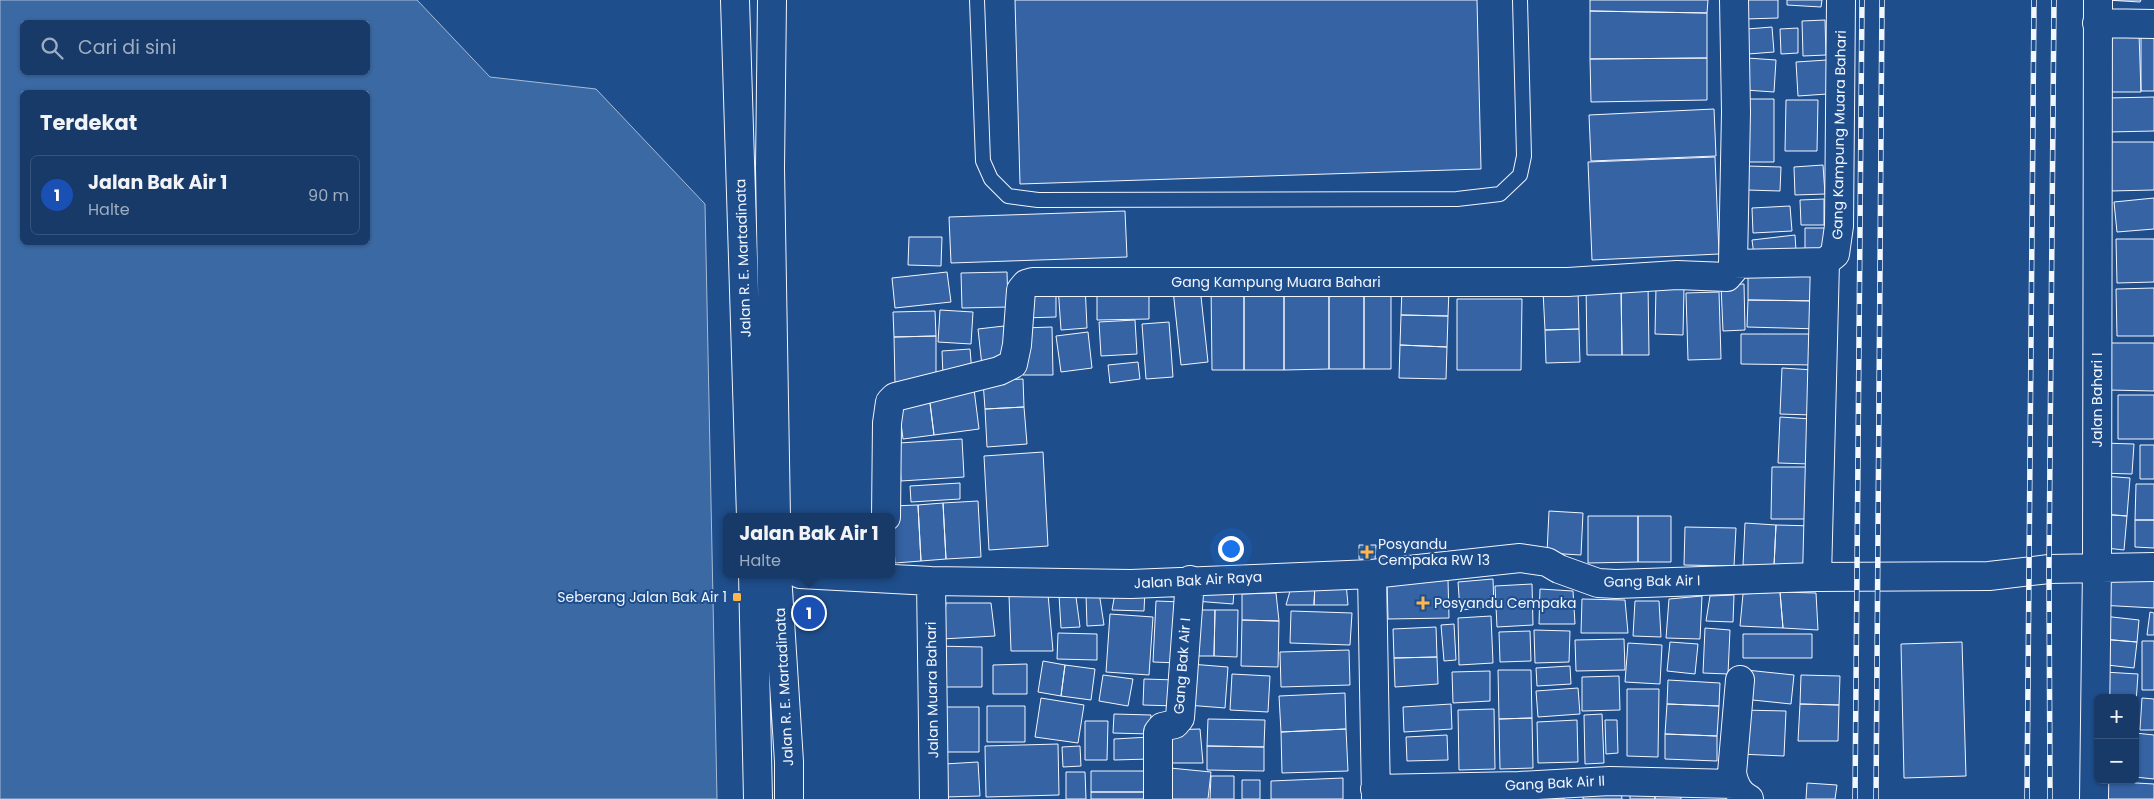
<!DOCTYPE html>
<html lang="id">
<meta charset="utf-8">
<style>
:root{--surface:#173a69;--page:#20416f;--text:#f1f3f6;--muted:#9eadc0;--line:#36547d;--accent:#8bbbb9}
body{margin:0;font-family:Poppins,sans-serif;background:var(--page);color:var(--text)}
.controls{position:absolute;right:15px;bottom:15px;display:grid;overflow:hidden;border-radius:8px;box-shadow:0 1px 4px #0004}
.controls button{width:45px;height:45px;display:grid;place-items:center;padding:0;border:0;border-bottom:1px solid var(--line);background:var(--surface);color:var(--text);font:25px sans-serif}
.you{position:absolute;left:1230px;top:548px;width:18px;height:18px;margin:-12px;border:4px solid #fff;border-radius:50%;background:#1a73e8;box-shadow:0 0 0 8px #1a73e833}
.badge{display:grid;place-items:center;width:32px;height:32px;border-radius:50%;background:var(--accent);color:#fff;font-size:16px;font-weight:700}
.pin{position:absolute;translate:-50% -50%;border:2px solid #fff;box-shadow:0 1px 5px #0006}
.popup{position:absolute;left:723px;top:513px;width:172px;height:65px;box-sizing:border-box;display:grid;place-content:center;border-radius:8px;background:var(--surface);filter:drop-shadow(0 1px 4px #0005);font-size:16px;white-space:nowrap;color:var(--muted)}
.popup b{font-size:19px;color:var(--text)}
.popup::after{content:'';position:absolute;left:50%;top:100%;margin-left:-10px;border:10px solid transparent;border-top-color:var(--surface)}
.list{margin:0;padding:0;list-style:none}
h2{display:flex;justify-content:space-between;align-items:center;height:65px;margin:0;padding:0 20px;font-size:21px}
h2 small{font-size:16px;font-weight:400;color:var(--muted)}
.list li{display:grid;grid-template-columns:32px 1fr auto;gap:15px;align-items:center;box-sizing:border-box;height:80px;margin:0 10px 10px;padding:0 10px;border:1px solid var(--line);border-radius:8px}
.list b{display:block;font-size:19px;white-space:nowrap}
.list p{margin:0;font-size:16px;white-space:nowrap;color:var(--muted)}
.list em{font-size:16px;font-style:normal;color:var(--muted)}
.icon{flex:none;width:28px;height:28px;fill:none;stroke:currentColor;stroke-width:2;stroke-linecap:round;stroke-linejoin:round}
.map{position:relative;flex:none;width:2154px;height:799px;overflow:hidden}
.search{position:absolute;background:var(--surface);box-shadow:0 1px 4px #0004;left:20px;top:20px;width:350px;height:55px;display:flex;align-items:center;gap:12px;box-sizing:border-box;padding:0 18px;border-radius:8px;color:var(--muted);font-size:19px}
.panel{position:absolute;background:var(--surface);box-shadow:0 1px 4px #0004;left:20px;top:90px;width:350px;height:155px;border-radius:8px}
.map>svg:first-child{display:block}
.water{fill:#3b69a3;stroke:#a8bbd7;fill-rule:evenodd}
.building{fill:#3563a3;stroke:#f2f6ff}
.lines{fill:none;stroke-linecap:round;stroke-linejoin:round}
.service-casing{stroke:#f2f6ff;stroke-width:16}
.minor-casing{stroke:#f2f6ff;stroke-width:30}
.trunk-casing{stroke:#f2f6ff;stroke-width:30}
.service{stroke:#1f4e8c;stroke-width:14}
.minor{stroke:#1f4e8c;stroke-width:28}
.trunk{stroke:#1f4e8c;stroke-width:28}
.rail-casing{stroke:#f2f6ff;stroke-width:5.5}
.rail{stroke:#1f4e8c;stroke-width:4;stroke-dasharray:11;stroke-linecap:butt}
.poi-dot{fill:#ffb74d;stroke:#1f4e8c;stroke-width:2}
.labels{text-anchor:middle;stroke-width:4;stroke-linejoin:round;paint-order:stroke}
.street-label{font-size:14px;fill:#f2f6ff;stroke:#1f4e8c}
.poi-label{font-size:14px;fill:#f2f6ff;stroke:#1f4e8c;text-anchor:start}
</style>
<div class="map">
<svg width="2154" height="799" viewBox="0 0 2154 799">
<rect width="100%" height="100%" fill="#1f4e8c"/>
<path class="water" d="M0,0H417L490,77L596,89L705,204L717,799H0ZM22,22H368V72H22ZM22,92H368V242H22Z"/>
<path class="building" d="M1015,0H1477L1481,169L1020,184Z
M1590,0H1708L1707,13L1590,11Z
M1745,0H1778V18L1745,19Z
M1787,0H1822L1821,7L1787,5Z
M2106,0H2141L2140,2Z
M1590,11L1707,13V58L1590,59Z
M1825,20L1826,55L1803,56L1802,21Z
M1772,27L1774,52L1748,54L1747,29Z
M1798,28V53L1781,54L1780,29Z
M2139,33L2141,92H2099L2100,36Z
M2141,33H2154V91H2141Z
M1707,58V100L1591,102L1590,59Z
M1747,58L1776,60L1774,92L1745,90Z
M1827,60V94L1798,96L1796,62Z
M2154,97V131L2108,132V98Z
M1745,99H1774V162H1744Z
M1786,100H1818L1817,151H1785Z
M1714,109L1716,156L1591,161L1589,115Z
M2110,142H2154V190L2110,191Z
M1715,157L1719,254L1592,260L1588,162Z
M1823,165L1825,194L1795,195L1794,167Z
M1747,166L1781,167L1780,191L1747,190Z
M2154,198V229L2117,232L2114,202Z
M1824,199V225H1801L1800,200Z
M1790,206L1792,231L1753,233L1752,208Z
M1125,211L1127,257L951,263L949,217Z
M1805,228H1825L1824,254H1805Z
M1795,235L1796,251L1754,255L1752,240Z
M909,237H942L941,266L908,265Z
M2116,239H2154V282L2117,283Z
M947,272L951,302L895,308L892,278Z
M1007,272L1008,307L962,308L961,273Z
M1748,272L1822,273L1820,301L1748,300Z
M1149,283V319L1097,320V284Z
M1085,284L1087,328L1061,330L1058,286Z
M1586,284H1621L1622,355H1587Z
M1621,284H1648L1649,355H1622Z
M1744,284L1745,330L1723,331L1721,285Z
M1329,285H1364V369H1329Z
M1329,285V369L1284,370V286Z
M1364,285H1391V369H1364Z
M1211,286H1244V370H1212Z
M1244,286H1284V370H1244Z
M1200,287L1208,362L1181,365L1173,290Z
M1656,287H1684L1683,335L1655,334Z
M1402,288L1449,289L1448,316L1401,315Z
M2154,288V336H2117L2116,289Z
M1056,290V317L1023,318V291Z
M1578,290L1579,329L1545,330L1543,291Z
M1719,292L1721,359L1688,360L1686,293Z
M1457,299H1522L1521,370H1457Z
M1748,300L1820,301V329L1747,327Z
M940,310L973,312L971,344L938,342Z
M935,311L936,336L894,337L893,312Z
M1401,315L1448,316L1447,347L1400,345Z
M1135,320L1137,354L1101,356L1099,322Z
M1169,322L1173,377L1146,379L1142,324Z
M1004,326L1008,363L982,366L978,329Z
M1052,327L1053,375H1023L1022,328Z
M1579,329L1580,362L1546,363L1545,330Z
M1088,332L1092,368L1061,372L1056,336Z
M1741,334H1816L1815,365L1741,364Z
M936,336V382L895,383L894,337Z
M2110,343H2154V391L2109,390Z
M1400,345L1447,347L1446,379L1399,378Z
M970,349L972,373L943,376L942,351Z
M1138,362L1140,379L1110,383L1108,365Z
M1782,368L1814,370L1812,415L1780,414Z
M1023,379L1024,407L985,409L983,381Z
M974,389L979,429L934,435L929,395Z
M929,395L934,435L903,439L898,399Z
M2118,395H2154V439H2118Z
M1024,407L1027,444L987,447L985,409Z
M1780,417L1812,419L1810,464L1778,463Z
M962,439L964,477L901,481L899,443Z
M2101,443L2134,444L2132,474L2100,473Z
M2140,445H2154V479H2140Z
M1043,452L1048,546L989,550L984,456Z
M1772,467H1810L1809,519H1771Z
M2103,476L2130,478L2127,516L2100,514Z
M960,483V499L911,502L910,486Z
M2136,484H2154V520H2135Z
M978,501L981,557L946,559L943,503Z
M943,503L946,559L921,561L918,505Z
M918,505L921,561L895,563L891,506Z
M1549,511L1583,513L1581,555L1547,553Z
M2100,514L2127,516L2124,550L2097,547Z
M1588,516H1638V562L1588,563Z
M1638,516H1671V562H1638Z
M2135,520H2154V548L2135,547Z
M1745,523L1776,525L1774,566L1743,565Z
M1776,525L1815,526L1814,567L1774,566Z
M1685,527L1736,528L1734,566L1684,565Z
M1359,545H1376L1375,560L1359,559Z
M2154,571V608L2099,605V572Z
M1493,579L1494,607L1460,610L1458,582Z
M1448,580L1449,618L1388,619L1387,581Z
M1315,583H1346L1348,605H1314Z
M1315,583L1314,605H1286L1292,584Z
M1532,584L1533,625L1497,627L1495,586Z
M1540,589L1573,591L1575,624H1539Z
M1145,590L1144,611L1112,610L1115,593Z
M1198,590L1234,591L1233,604L1195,601Z
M1099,592L1104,625L1087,626L1086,595Z
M1780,592L1816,593L1818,630L1783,628Z
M1780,592L1783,628L1740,626L1743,594Z
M1276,593L1279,621L1242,620V594Z
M1048,594L1053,651H1011L1009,595Z
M1059,595L1076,597L1080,627L1061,628Z
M1734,595L1733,622L1706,621L1710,596Z
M1702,596L1700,639L1666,638L1669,599Z
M1582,599L1625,600L1628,633H1581Z
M1156,601L1183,602L1180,663L1153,662Z
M1635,601H1659L1661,637L1633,636Z
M946,603H991L995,636L942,639Z
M1193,610H1215L1214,656H1192Z
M1215,610H1238L1237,657L1214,656Z
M1291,611L1352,613L1350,645L1290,643Z
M2150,612L2154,613V635H2147Z
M1110,614L1153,617L1149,675L1106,672Z
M1491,616L1493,663L1459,665L1458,618Z
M2103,616L2139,620L2137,642L2101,639Z
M1242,620L1279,621L1278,667L1241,666Z
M1454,624L1456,660L1444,661L1441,625Z
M1436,627L1437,657L1394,658L1393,629Z
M1705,628L1730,630L1728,674L1703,673Z
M1534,630L1570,631L1569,662L1535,663Z
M1530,631L1531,661L1500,662L1499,632Z
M1058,633L1097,634V660L1057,659Z
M1743,634H1812V658H1743Z
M1624,639L1625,670L1576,671L1575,640Z
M2101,639L2137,642L2134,668L2098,664Z
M2142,641H2154V690H2142Z
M1670,642L1698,644L1695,674L1667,671Z
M1962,642L1966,776L1904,778L1901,644Z
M1628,643L1662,645L1660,684L1625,682Z
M934,646L982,647V687H934Z
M1349,650L1350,685L1281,687L1280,652Z
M1437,657L1438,684L1395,687L1394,658Z
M1043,661L1065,665L1061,696L1038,692Z
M1027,664V694H993V665Z
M1190,664L1228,667L1225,708L1187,705Z
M1065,665L1095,669L1091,700L1061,696Z
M1570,666L1571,684L1537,686L1536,668Z
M1498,670H1531L1532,718L1499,719Z
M1746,670L1794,675L1791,704L1743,699Z
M1490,671V701L1453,703L1452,672Z
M2104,672L2138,674L2136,703L2135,698H2101Z
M1232,674L1270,676L1268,712L1230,710Z
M1103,675L1133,679L1128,706L1099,701Z
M1801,675L1840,676L1839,705L1800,704Z
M1619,676L1620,710L1582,711V677Z
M1144,679L1177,680L1176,706L1143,705Z
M1668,680L1720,683L1719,706L1667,704Z
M1578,688L1580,714L1538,717L1536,691Z
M1627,689H1659L1658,757L1627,756Z
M1345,693L1346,729L1281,732L1279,696Z
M1041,698L1084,705L1078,743L1035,737Z
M2142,698L2154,699V730H2140Z
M1451,704L1452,729L1404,732L1403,707Z
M1667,704L1719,706L1717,736L1665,734Z
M1800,704L1839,705L1838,741H1798Z
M987,706H1025V742H987Z
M941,707H979V752H942Z
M1494,709L1495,769L1459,770L1458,710Z
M1741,710L1786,711L1784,756L1739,754Z
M1114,714L1151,715L1150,734L1113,733Z
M1602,714L1604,763L1585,764L1584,715Z
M1532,718L1533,768L1500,769L1499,719Z
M1208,719L1265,720L1264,747L1207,746Z
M1577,720L1578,762L1538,763L1537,722Z
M1605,720H1617L1618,753L1606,754Z
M1085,721H1108L1107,760H1085Z
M1200,729L1203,763H1167L1169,730Z
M1346,729L1348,771L1282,773L1281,732Z
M2135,733L2154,735V779L2135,777Z
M1665,734L1717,736V761L1665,759Z
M1447,735L1448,760L1407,761L1406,737Z
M1150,737V759L1114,760V739Z
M1058,744L1059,795L986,797L985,746Z
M1080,746L1081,766L1063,767L1062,747Z
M1207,746L1264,747V771L1207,770Z
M978,762L980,796L945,797L944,764Z
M1170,768L1211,772L1208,799H1167Z
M1091,771H1154V792H1091Z
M1066,772H1085L1086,799H1066Z
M1211,776H1234V799H1210Z
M1343,778V799H1271V781Z
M1242,780H1260V799H1242Z
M2101,781L2154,784V799H2100Z
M1807,783L1837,785L1835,799H1806Z
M1680,787L1681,799H1655V789Z
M1655,789V799H1630V790Z
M1621,790L1622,799H1583V792Z
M1091,792H1154V799H1091Z
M1564,794V799H1534V795Z"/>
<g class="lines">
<g class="service-casing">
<path id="service" d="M977,0L983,161L991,179L1008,196L1038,200L1457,199L1500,194L1520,175L1524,156L1520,0"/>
</g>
<g class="minor-casing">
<path id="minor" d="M2097,23L2154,24
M1733,264L1825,262L1835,254L1839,226L1841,0
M886,517L887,423L890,402L895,397L999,371L1013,364L1017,345L1021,290L1026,284L1033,282H1568L1677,275L1727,277L1733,270V264L1736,112L1734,0
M800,574L931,581L1131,584L1372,574L1520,558L1547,562L1559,569L1598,583L1616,584L1817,577L1989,576L2049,569L2154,567
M1372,574L1376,799
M1817,577L1825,262
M931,581L934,799
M1740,680L1732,773C1734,784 1738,794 1749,799
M1375,789L1519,786L1610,781L1734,784
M1158,799V732L1162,727L1175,724L1180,718L1190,580
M2094,799L2097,567L2098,0"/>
</g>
<g class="trunk-casing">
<path id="trunk" d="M735,0L751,517
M772,0L770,168L776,517
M753,574L758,799
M777,574L789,762V799"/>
</g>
<use href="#service" class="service"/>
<use href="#minor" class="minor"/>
<use href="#trunk" class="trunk"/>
<g class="rail-casing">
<path id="rail" d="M1855,799L1862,0
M1876,799L1882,0
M2027,799L2034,0
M2050,799L2049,569L2054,0"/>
</g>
<use href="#rail" class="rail"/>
</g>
<g class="poi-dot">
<path d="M1364.5 544.5h5v5h5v5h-5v5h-5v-5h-5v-5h5z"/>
<rect x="732" y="592" width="10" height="10" rx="2.5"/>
<path d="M1420.5 595.5h5v5h5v5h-5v5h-5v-5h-5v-5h5z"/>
</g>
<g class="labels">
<g class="street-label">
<text transform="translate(1839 135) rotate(-89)" y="5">Gang Kampung Muara Bahari</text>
<text transform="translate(743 258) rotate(-92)" y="5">Jalan R. E. Martadinata</text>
<text x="1276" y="287">Gang Kampung Muara Bahari</text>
<text transform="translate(2097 400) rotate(-90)" y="5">Jalan Bahari I</text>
<text transform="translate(1198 580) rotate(-3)" y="5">Jalan Bak Air Raya</text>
<text transform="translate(1652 581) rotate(-1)" y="5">Gang Bak Air I</text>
<text transform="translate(1182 666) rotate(-86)" y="5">Gang Bak Air I</text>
<text transform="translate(784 687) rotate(-93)" y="5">Jalan R. E. Martadinata</text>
<text transform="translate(932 690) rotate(-91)" y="5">Jalan Muara Bahari</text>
<text transform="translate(1555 783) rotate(-3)" y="5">Gang Bak Air II</text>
</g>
<g class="poi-label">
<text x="1378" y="549">Posyandu<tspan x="1378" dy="16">Cempaka RW 13</tspan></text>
<text x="727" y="602" text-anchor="end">Seberang Jalan Bak Air 1</text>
<text x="1434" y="608">Posyandu Cempaka</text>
</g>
</g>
</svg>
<div class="controls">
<button>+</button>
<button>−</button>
</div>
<div class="you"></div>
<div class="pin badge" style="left:809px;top:613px;background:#1a4fb4">1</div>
<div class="popup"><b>Jalan Bak Air 1</b>Halte</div>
<div class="search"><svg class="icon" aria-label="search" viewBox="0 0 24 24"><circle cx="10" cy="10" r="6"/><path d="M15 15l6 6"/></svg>Cari di sini</div>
<section class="panel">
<h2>Terdekat<small></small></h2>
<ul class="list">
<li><span class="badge" style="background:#1a4fb4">1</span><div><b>Jalan Bak Air 1</b><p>Halte</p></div><em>90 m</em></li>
</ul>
</section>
</div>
